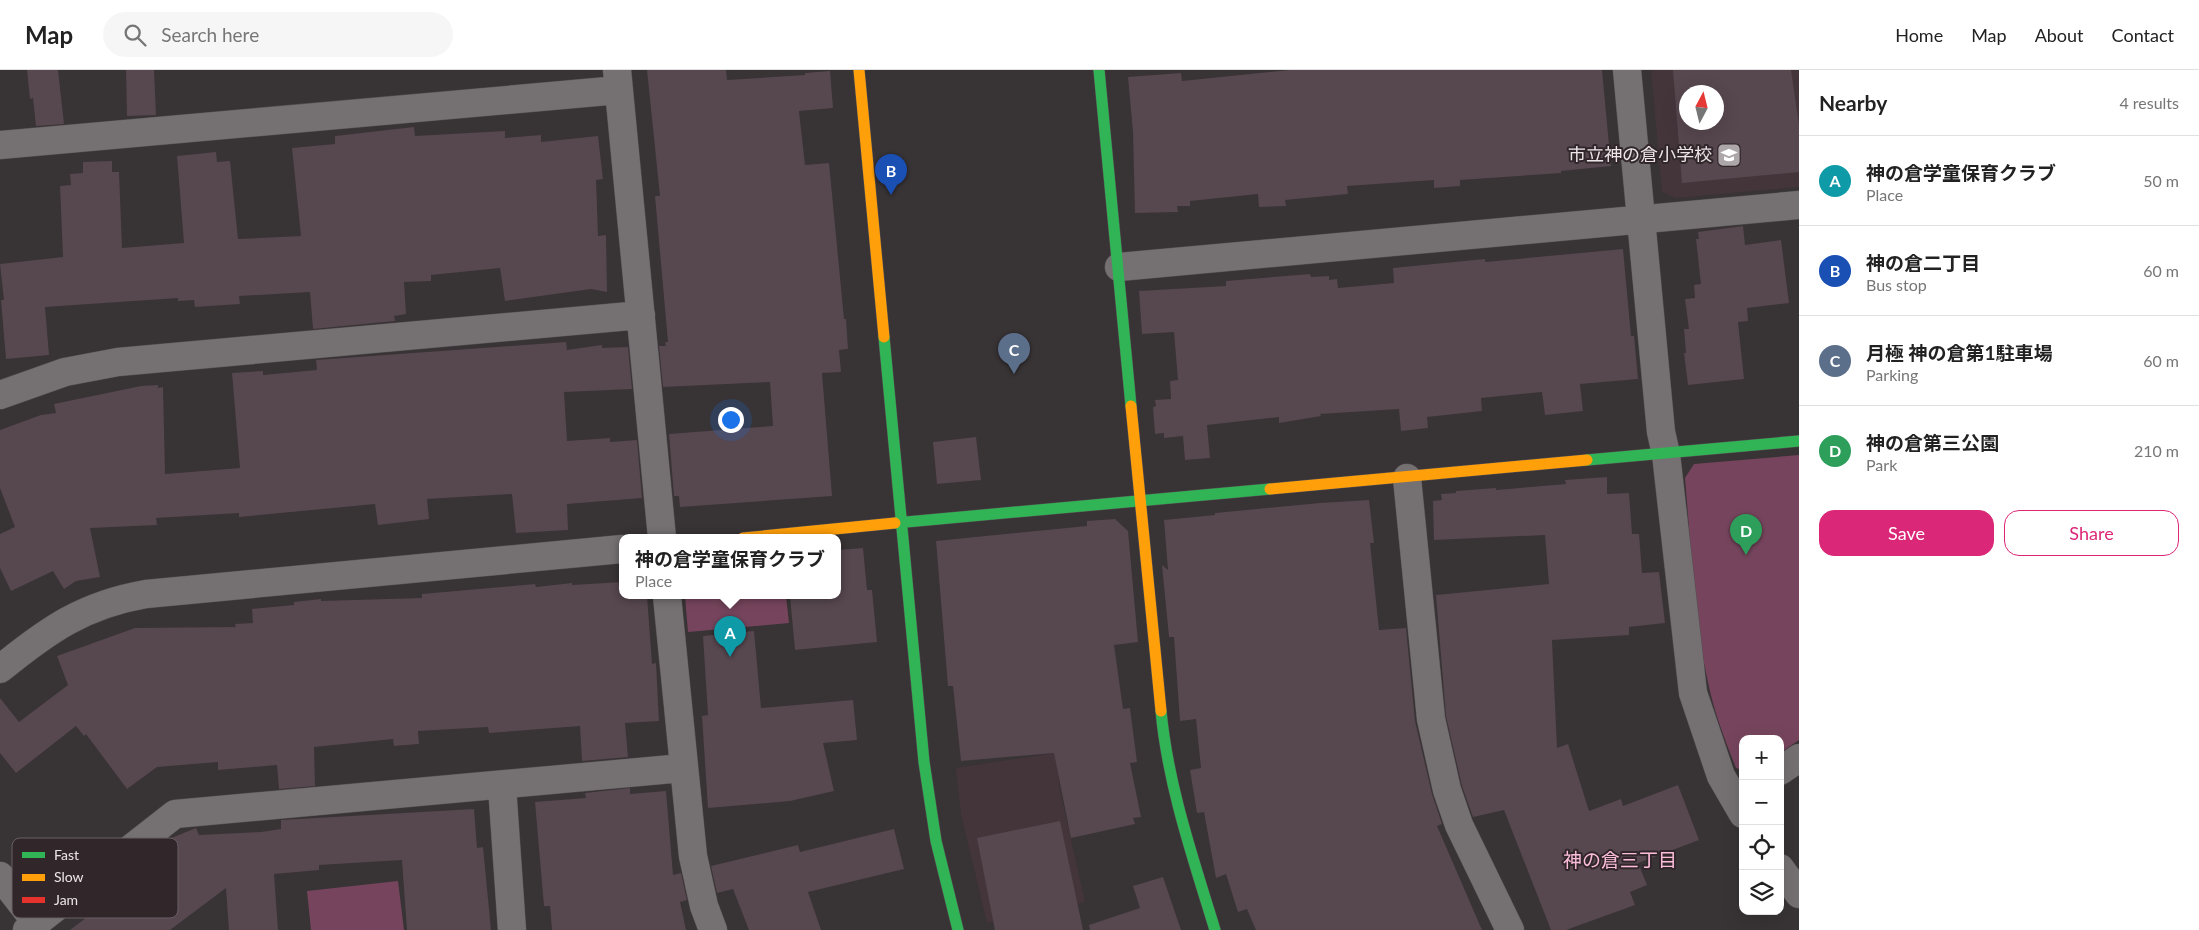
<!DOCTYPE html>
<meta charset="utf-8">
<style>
:root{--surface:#fff;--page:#f6f6f6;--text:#222;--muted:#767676;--line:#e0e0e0;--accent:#db2777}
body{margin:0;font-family:Lato,"Noto Sans JP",sans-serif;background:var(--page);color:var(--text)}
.controls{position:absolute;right:15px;bottom:15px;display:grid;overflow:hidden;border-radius:10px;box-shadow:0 5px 20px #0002}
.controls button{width:45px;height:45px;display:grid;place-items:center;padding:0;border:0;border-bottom:1px solid var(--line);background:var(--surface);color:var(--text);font:25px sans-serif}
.compass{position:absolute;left:1679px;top:15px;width:45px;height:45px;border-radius:50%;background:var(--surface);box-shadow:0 5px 20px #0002;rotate:7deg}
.you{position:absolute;left:730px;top:349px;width:18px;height:18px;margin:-12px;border:4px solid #fff;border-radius:50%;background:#1a73e8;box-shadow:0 0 0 8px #1a73e833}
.badge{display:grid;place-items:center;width:32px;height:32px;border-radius:50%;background:var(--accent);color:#fff;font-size:16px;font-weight:700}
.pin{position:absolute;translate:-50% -41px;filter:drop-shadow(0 1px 2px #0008)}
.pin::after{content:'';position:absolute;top:26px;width:18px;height:15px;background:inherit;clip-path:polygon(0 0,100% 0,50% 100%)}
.popup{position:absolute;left:619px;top:464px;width:222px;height:65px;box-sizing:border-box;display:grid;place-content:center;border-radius:10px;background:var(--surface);filter:drop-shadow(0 1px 4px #0005);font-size:16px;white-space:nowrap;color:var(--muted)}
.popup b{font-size:19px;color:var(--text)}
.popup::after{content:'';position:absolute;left:50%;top:100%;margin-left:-10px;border:10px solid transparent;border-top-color:var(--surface)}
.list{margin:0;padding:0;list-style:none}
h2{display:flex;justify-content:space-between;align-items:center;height:65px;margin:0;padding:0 20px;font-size:21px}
h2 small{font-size:16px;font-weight:400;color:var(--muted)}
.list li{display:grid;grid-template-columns:32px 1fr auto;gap:15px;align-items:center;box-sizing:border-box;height:90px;padding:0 20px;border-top:1px solid var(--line)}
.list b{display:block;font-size:19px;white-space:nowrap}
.list p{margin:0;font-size:16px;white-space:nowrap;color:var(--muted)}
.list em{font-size:16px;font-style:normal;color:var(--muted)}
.actions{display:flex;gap:10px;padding:15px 20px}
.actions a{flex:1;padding:11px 0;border:1px solid var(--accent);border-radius:15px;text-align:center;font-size:18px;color:var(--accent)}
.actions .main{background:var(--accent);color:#fff}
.icon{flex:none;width:28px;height:28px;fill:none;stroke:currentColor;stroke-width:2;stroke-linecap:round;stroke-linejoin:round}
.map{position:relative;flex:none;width:1799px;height:860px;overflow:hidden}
header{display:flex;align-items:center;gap:30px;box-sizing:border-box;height:70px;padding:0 25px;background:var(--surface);border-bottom:1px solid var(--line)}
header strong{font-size:24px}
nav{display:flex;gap:28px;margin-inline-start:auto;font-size:18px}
.search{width:350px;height:45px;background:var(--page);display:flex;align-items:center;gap:12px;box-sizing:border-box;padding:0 18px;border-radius:28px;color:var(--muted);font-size:19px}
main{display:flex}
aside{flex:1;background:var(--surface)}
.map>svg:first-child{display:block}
.built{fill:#44353b;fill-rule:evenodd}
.green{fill:#76455d}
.building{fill:#57474f;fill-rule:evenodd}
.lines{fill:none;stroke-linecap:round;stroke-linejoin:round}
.street-casing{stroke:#555052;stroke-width:29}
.fast-casing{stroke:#555052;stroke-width:12}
.slow-casing{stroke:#555052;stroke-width:12}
.street{stroke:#757173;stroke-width:28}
.fast{stroke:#30b455;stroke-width:11}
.slow{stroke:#ff9f0a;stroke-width:11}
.labels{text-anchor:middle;stroke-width:4;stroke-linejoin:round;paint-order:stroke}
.poi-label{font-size:18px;fill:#ece5e8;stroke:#31272b;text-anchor:end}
.neighbourhood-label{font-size:19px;fill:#fcbdda;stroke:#31272b}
.key{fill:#31272b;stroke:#696064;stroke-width:1}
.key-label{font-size:14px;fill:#ece5e8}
</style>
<header>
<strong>Map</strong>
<div class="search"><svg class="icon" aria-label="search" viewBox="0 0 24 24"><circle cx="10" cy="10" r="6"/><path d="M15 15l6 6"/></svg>Search here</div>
<nav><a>Home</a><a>Map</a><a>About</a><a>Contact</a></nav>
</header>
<main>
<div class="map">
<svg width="1799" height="860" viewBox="0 0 1799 860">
<rect width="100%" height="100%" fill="#383335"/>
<path class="built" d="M1651,0H1799V117L1675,128L1662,122ZM1686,22H1716V52H1686Z
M1055,683L1060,721L1085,832L987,853L961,744L956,698Z"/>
<path class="green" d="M1799,385V670L1780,683V669H1743V700L1736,698C1725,670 1714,642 1708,612C1693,546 1691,475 1685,408L1694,394Z
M685,526H786L789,553L688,562Z
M398,811L404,860H311L307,821Z"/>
<path class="building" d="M27,0H58L64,54L36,56L33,28L30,29Z
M126,0H154L156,45L127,46Z
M647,0H726L727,10L805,5V3L830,1L833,38L799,41L805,95L829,93L844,249H846L848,279L839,280L841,302L822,303L832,426L680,437L679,426H674L669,364L773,356L770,312L663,317L659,276H666L665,272H668L655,126H660Z
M1290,0H1602L1611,96L1561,101V103L1460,110V116L1434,118V110L1347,116L1348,124L1285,130L1286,136L1259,137L1258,124L1190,131V136H1177L1178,142L1135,143L1133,62L1128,7L1181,3L1182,11Z
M1673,0H1791L1799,55V102L1682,113ZM1686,22H1716V52H1686Z
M414,57L415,66L505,61V68L541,65V72L598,66L603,109L596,110L598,166L606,165L607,222L591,219L505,231L500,198L431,205V211L404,212L406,244L394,246L395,251L313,259L310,222L239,226L240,234L195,237L194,230L178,231V228L45,237L49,285L6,289L1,230H4L0,194L63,187L60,116L71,115L70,104L83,103V92L112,91V102H119L122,178L184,173L177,86L216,82L217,92L230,91L238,169L301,166L292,78L335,74V66Z
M1743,156L1745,175L1781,170L1789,233L1747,238L1748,251L1738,252L1744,309L1688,315L1684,283H1686L1684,259H1689L1685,229L1695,228L1694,215L1701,214L1696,169H1699L1698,162Z
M1623,179L1631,266H1634L1638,309L1580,314L1583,341L1545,345L1542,322L1481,328L1482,341L1427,347L1428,358L1401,361L1399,339L1320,344L1321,346L1279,353V347L1207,355L1210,388L1185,390L1183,366L1164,368V363L1155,364L1153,337L1156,336L1155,330L1171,329L1170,311L1178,310L1174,262L1142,264L1139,221L1226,216V211L1310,204L1311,207L1329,206V210L1337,209L1338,218L1394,213L1393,198L1485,189V192Z
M566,272L567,280L602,275V278L628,277L632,319L564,322L567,371L610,368V372L637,370L642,428L567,434L568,460L516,463L512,424L427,429L429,449L378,455L375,434L239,447V443L156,448L157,455L90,458L100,507L76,511L64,519L53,501L11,521L0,498V464L15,457L0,418V360L41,345L56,343L54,334L141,316L158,315V318L163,317L165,404L240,398L232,303L263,301V305L317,300L316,290Z
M976,367L981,410L937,414L933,372Z
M1607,407V424L1629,423L1632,464H1639L1642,503L1659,502L1665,553L1629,557V565L1552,570L1557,678L1568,674L1589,741L1621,729L1623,736L1678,715L1699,770L1638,793L1647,815L1630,822L1635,835L1566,860H1551L1504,740L1473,747L1462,716L1446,646L1436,525L1549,514L1545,465L1434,470L1433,431L1442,430L1441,424L1456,423V421L1496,418V420L1566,414L1565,410Z
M1369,430L1374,473H1370L1379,560L1406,558L1415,651L1432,724L1442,754L1437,756L1482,860H1256L1247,839L1238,842L1226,804L1216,808L1204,742L1197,743L1190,700L1201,698L1196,649L1180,651L1174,567H1169L1162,495L1168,500L1164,450L1215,445V443L1320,433Z
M1115,449L1128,461L1138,572L1114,575L1123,639L1130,638L1137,692L1130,693L1141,747L1133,748L1135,754L1071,768L1054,683L961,691L953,616H948L936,471L1087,456V451Z
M863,478L867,520H872L877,572L795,580L790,526H838V480Z
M622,512V526H647L652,594L656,593L659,651L625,653L628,687L582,691L580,656L489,663L488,657L418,661L419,674L394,676L393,669L314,677L315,716L279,719L277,695L218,700V692L157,697L127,719L86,664L84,666L76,656L16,703L0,683V628L19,652L68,615L57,586L135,558L236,557L235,554L253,553L252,539L294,535V532L321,529V531L422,528V524L535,514L536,517L572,513V515Z
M754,561L761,638L853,630L857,670L823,673L834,721L790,731L708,738L702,646L708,645L703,566Z
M630,718V724L666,721L673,805L681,803L687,830L680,832L686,860H552L550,836H544L535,732L586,728L585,723Z
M474,739L477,778L483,777L491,860H407L402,790L319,795V800L274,804L278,860H229L226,818L170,860H70L91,844L85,836L109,816L113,822L166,783L160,775L169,769L196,758L199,765L261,762L281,759V750Z
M1060,751L1083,860H995L977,768Z
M894,759L904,799L808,822L821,860H749L733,819L717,823L711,796L798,775L800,782Z
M1163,807L1181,860H1090L1089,855L1140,838L1133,816Z"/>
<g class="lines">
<g class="street-casing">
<path id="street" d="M617,0L662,468
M1627,0L1661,362L1666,384L1693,623L1721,706L1743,744
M0,75L619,20
M1119,197L1799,135
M0,325L65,302L118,292L641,245
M1407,408L1431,649L1447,720L1459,755L1510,860
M667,526L693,786L704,836L713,860
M0,599C48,560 83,535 146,524L622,479
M1780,701L1799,688
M502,716L512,860
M1780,798L1799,824
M0,806L36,852
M27,860L175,744L683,698"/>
</g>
<g class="fast-casing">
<path id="fast" d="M1099,0L1131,336
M884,267L924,692L936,771L958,860
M1587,390L1799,371
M895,453L1270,419
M1161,641C1168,716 1193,788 1215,860"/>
</g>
<g class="slow-casing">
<path id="slow" d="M859,0L884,267
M1131,336L1161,641
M1270,419L1587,390
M743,468L895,453"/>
</g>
<use href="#street" class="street"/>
<use href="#fast" class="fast"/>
<use href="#slow" class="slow"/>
</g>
<defs>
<g id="school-square" transform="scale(1.25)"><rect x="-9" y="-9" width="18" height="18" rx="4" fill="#ada7a9" stroke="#31272b"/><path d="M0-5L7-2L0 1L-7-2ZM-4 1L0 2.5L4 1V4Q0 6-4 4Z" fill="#fff"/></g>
</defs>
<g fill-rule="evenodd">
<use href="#school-square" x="1729" y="85"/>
</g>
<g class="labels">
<g class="poi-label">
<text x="1712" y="91">市立神の倉小学校</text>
</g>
<g class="neighbourhood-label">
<text x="1620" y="797">神の倉三丁目</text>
</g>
</g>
<rect x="12" y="768" width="166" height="80" rx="8" class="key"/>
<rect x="22" y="782" width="23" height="6" fill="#30b455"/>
<rect x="22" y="804" width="23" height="7" fill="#ff9f0a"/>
<rect x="22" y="827" width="23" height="6" fill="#e5322d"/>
<g class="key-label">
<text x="54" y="790">Fast</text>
<text x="54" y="812">Slow</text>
<text x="54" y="835">Jam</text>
</g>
</svg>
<div class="controls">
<button>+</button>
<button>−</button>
<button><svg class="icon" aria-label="locate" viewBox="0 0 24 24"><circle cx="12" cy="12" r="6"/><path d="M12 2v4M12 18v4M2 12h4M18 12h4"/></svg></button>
<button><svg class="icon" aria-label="layers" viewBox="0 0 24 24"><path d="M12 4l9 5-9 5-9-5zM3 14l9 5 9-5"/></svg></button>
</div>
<svg class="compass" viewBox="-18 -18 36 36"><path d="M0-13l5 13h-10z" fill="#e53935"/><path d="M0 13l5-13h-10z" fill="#767676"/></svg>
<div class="you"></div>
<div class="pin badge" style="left:730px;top:587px;background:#0f9aa8">A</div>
<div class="popup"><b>神の倉学童保育クラブ</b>Place</div>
<div class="pin badge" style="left:891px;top:125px;background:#1a4fb4">B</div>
<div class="pin badge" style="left:1014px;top:304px;background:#5c6f8a">C</div>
<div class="pin badge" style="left:1746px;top:485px;background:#2e9e5b">D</div>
</div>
<aside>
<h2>Nearby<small>4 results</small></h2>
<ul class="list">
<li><span class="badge" style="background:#0f9aa8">A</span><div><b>神の倉学童保育クラブ</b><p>Place</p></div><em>50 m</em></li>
<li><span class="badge" style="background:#1a4fb4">B</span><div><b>神の倉二丁目</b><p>Bus stop</p></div><em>60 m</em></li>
<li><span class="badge" style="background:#5c6f8a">C</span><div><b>月極 神の倉第1駐車場</b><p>Parking</p></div><em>60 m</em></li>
<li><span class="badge" style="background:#2e9e5b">D</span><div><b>神の倉第三公園</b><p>Park</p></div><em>210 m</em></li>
</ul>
<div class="actions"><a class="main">Save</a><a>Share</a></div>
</aside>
</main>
